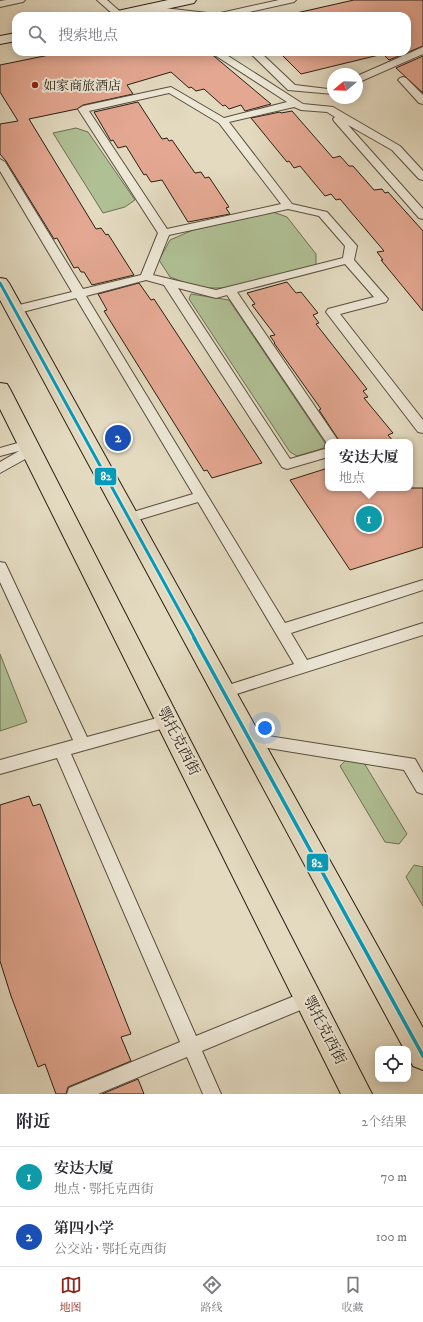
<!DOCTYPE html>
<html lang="zh">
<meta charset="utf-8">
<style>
:root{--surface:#fff;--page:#f7f7f7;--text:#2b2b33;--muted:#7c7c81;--line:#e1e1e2;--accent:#8f2418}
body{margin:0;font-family:"IM FELL DW Pica","Noto Serif SC",serif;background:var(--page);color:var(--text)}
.controls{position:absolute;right:12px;bottom:12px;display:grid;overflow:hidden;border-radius:8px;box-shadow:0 2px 10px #0003}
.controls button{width:36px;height:36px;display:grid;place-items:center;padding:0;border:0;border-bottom:1px solid var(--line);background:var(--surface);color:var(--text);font:20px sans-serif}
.compass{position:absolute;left:327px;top:68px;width:36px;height:36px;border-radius:50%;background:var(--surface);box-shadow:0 2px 10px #0003;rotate:251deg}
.you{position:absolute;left:265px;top:728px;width:14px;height:14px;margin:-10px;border:3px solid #fff;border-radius:50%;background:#1a73e8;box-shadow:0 0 0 6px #1a73e833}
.badge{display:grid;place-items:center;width:26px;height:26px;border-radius:50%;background:var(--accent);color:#fff;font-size:13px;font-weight:700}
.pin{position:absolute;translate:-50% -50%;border:2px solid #fff;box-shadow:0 1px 4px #0006}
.popup{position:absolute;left:325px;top:439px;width:88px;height:52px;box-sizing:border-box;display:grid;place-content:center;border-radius:8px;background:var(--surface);filter:drop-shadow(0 1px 3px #0005);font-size:13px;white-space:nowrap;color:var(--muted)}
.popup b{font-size:15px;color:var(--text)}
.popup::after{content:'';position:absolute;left:50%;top:100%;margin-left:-8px;border:8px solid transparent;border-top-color:var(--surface)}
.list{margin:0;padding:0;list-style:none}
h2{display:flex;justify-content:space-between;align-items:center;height:52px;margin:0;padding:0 16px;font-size:17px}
h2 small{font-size:13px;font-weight:400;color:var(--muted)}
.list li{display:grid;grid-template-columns:26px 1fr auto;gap:12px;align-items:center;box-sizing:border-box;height:60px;padding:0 16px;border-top:1px solid var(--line)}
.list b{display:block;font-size:15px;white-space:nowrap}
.list p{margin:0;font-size:13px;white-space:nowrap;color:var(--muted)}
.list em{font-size:13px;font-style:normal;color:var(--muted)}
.icon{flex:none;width:22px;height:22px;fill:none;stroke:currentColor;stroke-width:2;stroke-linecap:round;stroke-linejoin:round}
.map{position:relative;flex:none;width:423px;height:1094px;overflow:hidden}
.search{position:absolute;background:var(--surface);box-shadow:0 2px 10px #0003;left:12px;right:12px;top:12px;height:44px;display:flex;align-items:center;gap:10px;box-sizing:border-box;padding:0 14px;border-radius:12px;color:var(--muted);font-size:15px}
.sheet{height:172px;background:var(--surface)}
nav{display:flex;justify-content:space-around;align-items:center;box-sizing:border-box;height:56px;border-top:1px solid var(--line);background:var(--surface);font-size:11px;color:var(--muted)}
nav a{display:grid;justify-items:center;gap:2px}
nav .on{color:var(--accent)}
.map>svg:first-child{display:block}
.green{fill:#b0c095;stroke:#6c7054}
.building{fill:#e4a892;stroke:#281f12}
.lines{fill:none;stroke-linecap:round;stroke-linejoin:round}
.service-casing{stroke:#574e3e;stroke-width:2}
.secondary-casing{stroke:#281f12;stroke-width:2}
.primary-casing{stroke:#281f12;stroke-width:2}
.service{fill:#ede7d6;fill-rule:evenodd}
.secondary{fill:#ede7d6;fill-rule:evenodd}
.primary{fill:#e3dac0;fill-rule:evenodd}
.bus-1-far1-casing{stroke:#ede7d6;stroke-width:6}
.bus-1-casing{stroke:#ede7d6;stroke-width:6}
.bus-1-far1{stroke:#049bbb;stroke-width:3}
.bus-1{stroke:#049bbb;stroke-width:3.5}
.poi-dot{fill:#8f2418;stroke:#ede7d6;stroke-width:1.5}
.labels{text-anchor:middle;stroke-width:4;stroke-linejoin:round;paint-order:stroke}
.far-poi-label{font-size:13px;fill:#281f12;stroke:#ede7d6;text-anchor:start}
.street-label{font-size:15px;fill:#281f12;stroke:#ede7d6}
.line-badge{stroke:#ede7d6;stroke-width:1.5}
.badge-label{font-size:11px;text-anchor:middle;font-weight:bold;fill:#fff}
</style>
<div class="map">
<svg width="423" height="1094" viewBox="0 0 423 1094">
<rect width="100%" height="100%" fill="#e3dac0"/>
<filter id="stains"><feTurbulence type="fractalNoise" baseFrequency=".005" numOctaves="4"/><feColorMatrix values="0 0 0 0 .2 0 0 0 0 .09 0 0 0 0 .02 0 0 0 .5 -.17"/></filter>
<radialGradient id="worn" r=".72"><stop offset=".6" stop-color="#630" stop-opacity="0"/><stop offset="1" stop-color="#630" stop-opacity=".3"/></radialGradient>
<path class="green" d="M76,128L88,132L135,200L125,207L103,213L53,133Z
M273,212L287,217L316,254V266L231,288H199L170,277L159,260L170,240L193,230Z
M191,294L229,300L325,443L324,448L297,456L290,452L189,299Z
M0,654L27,722L0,731Z
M348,758H361L407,834L399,844L385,842L340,766Z
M414,865L423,867V906L406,877Z"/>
<path class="building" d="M354,0H423V46L389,60L383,54L301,74L279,52H407V16H283Z
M64,52H209L271,104L245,111L241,105L229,109L225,105L223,106L204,89L196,91L191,87L189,88L171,72L127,85L133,94L83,105L77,109L29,119L96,229L101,228L106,235L108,234L134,275L92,285L84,272H81L78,267L74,268L57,238L54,239L6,161L0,154V124L18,121L0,92V65Z
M423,56V93L396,68Z
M138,102L162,139L167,138L169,141L172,140L195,173L201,172L205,178L209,177L229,207L226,208L230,214L188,222L162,180L151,182L146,174L144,175L126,146L118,148L113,140L111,141L94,112Z
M292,111L333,158L340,156L349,166H353L374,190L382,189L385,193L388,192L423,231V311L381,260H383L377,252L384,251L340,199L336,200L331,194L325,196L300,166L294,168L289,161L287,162L251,118L280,112L281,113Z
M287,282L296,293L301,292L318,313L313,315L319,323L316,324L367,389L363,391L368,397L364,398L393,433L388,435L394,442H340L319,410L321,409L274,343H275L270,336L275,335L252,305L255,304L247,293Z
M139,283L151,300L154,299L262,463L212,478L207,470L204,471L104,311L107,310L98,294Z
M328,468V488H423V547L350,570L290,480Z
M29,796L33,806L40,804L131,1034L121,1037L131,1061L68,1087L66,1094H56L45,1064L38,1067L11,996L0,961V805Z
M138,1079L144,1094H102Z"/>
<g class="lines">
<g class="service-casing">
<path id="service" d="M6,0H25L23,2L0,7V1Z
M97,0H107L124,15L115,16Z
M279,0H296L294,2L232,16H187L147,12L142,9L147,6L216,14Z
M423,47V54L357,83V76Z
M210,52H222L303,104L333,107L400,146L423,171V180L419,179L392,150L348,125L423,209V219L419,218L334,121L333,119L335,117L327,112L301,110L294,107L229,122L292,204L327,212L357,246L354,260L388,299L386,302L340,314L423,420V433L418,432L326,312L328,309L374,297L345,264L237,292L339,442H328V445L227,295L216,298L178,288L290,459L328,448V457L287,469L282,467L164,285L146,280L86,296L285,623L423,580V590L291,633L307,660L423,623V635L224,698L219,696L216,692L219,688L294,664L198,502L128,523L123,521L121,518L123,515L193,494L76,298L15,314L11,313L9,310L11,307L72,292L0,171V159L5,162L83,289L141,275L158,233L78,109L83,106L171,87L224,118L287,102ZM169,93L219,123L281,204L167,229L89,111ZM288,209L319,216L345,246L343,258L216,290L153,275L169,235Z
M249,52H260L295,85L328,89L333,87V94L288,90Z
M403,77L406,78L423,95V104L419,103L400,82L398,80L400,78Z
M28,440L33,441L35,444L33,446L38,450L36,453L0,473V462L19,451L0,456V448Z
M0,562L5,563L7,567L87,737L168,715L173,717L176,721L173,725L168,727L71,754L196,1036L309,990L315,992L318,998L315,1004L202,1051L221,1094H203L187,1057L98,1094H67L69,1088L180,1042L57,758L0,774V760L73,740L0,582Z
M249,733L415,759L423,773V794L417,792L404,770L249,745L243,743L241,739L243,735Z"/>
</g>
<g class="secondary-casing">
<path id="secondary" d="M168,0H196L194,3L134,16H106L108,13Z
M16,33V41L0,44V36Z"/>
</g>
<g class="primary-casing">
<path id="primary" d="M0,278L6,279L9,283L423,1028V1070L413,1066L408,1057V1049H404L0,300Z
M0,383L7,384L10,389L372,1094H341L0,409Z"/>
</g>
<use href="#service" class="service"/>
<use href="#secondary" class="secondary"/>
<use href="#primary" class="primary"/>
<g class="bus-1-far1-casing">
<path id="bus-1-far1" d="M0,283L195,639"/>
</g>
<g class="bus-1-casing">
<path id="bus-1" d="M194,638L423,1056"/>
</g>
<use href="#bus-1-far1" class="bus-1-far1"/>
<use href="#bus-1" class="bus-1"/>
</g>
<circle class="poi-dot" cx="35" cy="85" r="4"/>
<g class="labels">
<g class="far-poi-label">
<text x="43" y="90">如家商旅酒店</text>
</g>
<g class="street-label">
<text transform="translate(179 741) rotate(63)" y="5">鄂托克西街</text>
<text transform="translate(325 1030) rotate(63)" y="5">鄂托克西街</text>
</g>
</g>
<g class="line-badge">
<rect x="94" y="467" width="23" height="19" rx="4" fill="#049bbb"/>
<rect x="306" y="853" width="23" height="19" rx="4" fill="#049bbb"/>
</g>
<g class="badge-label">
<text x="106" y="480">82</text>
<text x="317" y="867">82</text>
</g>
<rect width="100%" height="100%" filter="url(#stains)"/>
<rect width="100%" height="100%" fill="url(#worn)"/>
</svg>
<div class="controls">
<button><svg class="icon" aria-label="locate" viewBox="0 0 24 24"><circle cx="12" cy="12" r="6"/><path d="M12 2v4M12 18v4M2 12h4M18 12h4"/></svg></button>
</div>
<svg class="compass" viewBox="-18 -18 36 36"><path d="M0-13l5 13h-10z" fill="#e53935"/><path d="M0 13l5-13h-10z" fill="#7c7c81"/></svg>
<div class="you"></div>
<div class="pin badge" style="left:369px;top:519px;background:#0f9aa8">1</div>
<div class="popup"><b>安达大厦</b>地点</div>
<div class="pin badge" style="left:118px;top:438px;background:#1a4fb4">2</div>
<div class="search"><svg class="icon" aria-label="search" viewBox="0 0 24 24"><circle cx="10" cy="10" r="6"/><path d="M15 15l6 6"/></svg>搜索地点</div>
</div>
<section class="sheet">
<h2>附近<small>2个结果</small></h2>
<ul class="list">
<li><span class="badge" style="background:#0f9aa8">1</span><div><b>安达大厦</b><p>地点 · 鄂托克西街</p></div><em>70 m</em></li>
<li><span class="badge" style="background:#1a4fb4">2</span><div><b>第四小学</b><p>公交站 · 鄂托克西街</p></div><em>100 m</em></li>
</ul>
</section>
<nav>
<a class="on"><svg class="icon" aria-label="map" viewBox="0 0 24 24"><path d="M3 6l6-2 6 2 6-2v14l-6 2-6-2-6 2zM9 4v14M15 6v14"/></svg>地图</a>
<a><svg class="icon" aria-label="directions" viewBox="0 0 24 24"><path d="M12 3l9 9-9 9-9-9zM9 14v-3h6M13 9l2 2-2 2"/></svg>路线</a>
<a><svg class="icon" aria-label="saved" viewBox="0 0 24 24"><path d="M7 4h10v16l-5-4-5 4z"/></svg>收藏</a>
</nav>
